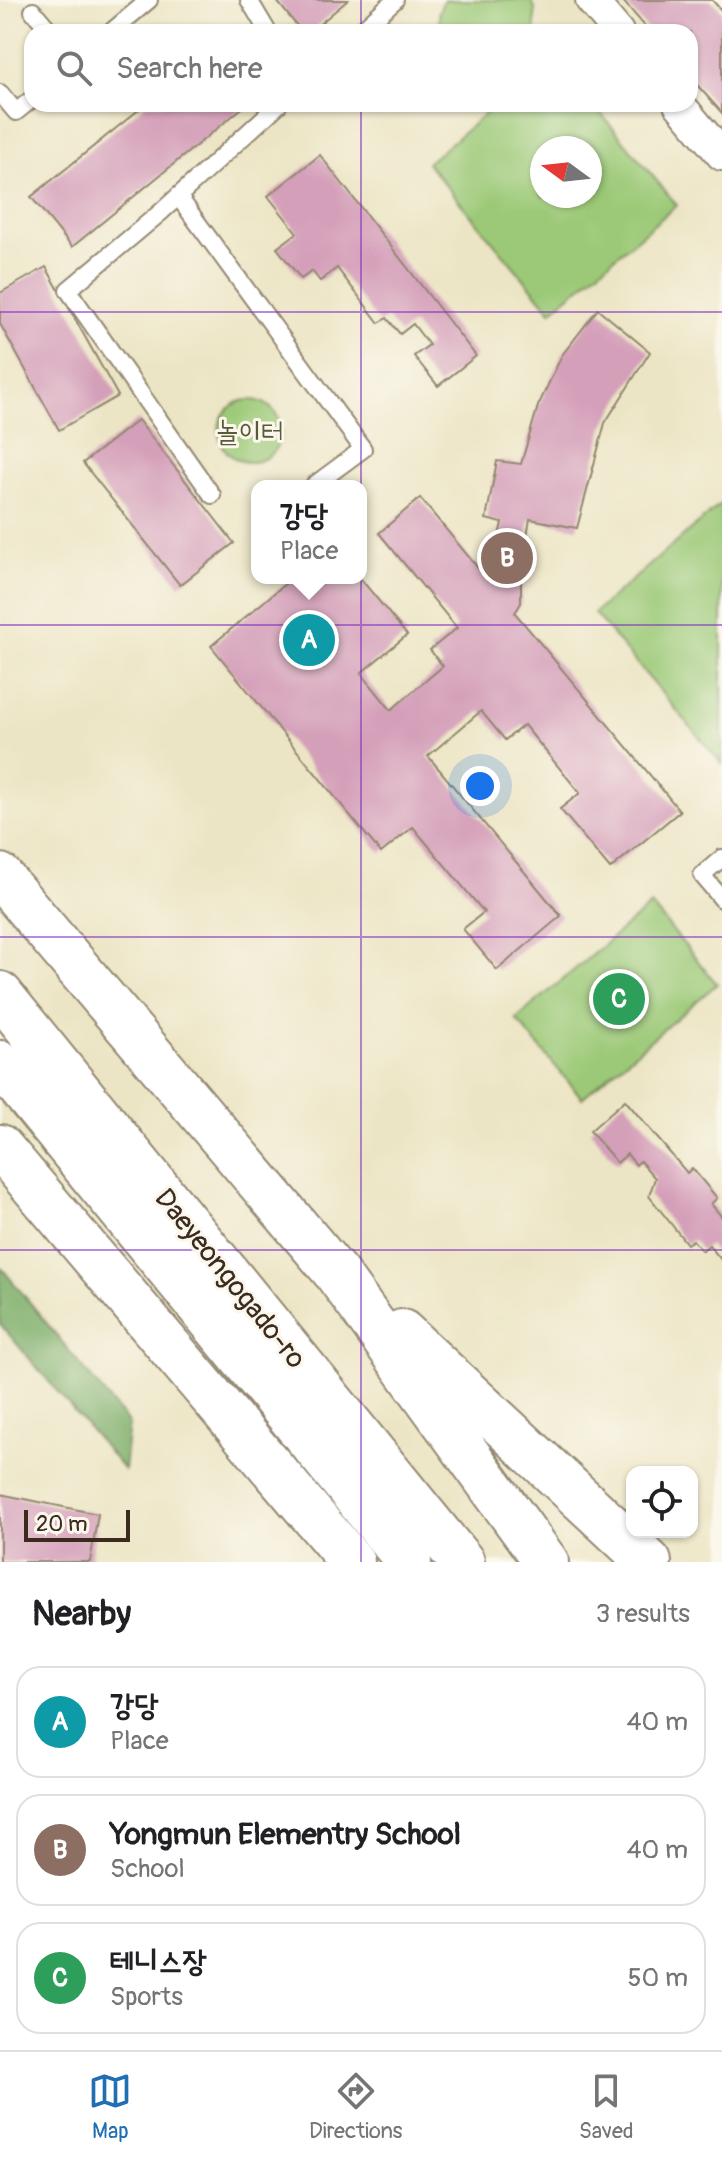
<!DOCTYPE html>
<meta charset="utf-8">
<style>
:root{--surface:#fff;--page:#f2f2f2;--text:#202124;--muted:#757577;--line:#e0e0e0;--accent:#1f6fb2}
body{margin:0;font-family:Pangolin,"Poor Story",sans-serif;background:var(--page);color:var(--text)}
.controls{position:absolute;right:24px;bottom:24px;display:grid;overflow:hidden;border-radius:16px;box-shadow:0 2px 6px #0004}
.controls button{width:72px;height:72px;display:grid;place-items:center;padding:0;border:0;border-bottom:2px solid var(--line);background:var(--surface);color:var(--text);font:40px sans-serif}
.compass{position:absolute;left:530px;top:136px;width:72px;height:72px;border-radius:50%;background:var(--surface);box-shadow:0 2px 6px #0004;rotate:285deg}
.scale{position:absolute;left:24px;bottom:20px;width:106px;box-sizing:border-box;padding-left:8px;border:4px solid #3b2a1e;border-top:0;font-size:22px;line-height:28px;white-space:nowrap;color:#3b2a1e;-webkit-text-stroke:6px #fbf7ec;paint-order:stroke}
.you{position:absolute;left:480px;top:786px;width:28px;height:28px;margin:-20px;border:6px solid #fff;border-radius:50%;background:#1a73e8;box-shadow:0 0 0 12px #1a73e833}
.badge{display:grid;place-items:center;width:52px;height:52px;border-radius:50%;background:var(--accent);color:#fff;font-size:26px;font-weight:700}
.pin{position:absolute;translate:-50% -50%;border:4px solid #fff;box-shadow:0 2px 8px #0006}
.popup{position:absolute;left:251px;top:480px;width:116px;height:104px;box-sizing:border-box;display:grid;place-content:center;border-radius:16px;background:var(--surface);filter:drop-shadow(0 2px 6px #0005);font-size:26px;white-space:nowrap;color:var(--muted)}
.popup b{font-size:30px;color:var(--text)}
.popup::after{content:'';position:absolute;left:50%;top:100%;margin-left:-16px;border:16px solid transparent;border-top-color:var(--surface)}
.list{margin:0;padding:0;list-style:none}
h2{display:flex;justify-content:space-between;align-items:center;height:104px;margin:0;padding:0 32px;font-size:34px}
h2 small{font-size:26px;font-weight:400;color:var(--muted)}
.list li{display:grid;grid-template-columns:52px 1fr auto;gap:24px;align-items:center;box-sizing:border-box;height:112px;margin:0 16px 16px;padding:0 16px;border:2px solid var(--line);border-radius:24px}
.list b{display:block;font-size:30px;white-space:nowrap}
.list p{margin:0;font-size:26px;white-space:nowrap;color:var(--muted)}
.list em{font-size:26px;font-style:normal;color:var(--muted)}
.icon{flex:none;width:44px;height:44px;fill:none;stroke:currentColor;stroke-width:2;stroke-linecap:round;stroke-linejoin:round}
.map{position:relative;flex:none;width:722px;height:1562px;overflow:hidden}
.search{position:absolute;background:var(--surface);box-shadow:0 2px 6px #0004;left:24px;right:24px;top:24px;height:88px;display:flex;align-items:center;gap:20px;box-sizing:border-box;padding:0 28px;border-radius:24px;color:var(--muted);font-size:30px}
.sheet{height:488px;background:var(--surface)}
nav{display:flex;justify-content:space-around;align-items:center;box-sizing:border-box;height:112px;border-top:2px solid var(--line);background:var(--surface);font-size:22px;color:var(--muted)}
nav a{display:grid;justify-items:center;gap:4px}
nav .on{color:var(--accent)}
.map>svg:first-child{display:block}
.green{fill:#9bc977;stroke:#6b7a4a;stroke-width:2;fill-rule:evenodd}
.forest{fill:#7cad68;stroke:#5c6c43;stroke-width:2}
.building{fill:#d49fb9}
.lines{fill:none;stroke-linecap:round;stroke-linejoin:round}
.lane-casing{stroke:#948872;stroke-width:20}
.street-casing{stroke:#948872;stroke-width:34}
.secondary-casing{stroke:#948872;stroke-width:48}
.highway-casing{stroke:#948872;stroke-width:48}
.lane{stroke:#fff;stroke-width:16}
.street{stroke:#fff;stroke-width:30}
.secondary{stroke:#fff;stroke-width:44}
.highway{stroke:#fff;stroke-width:44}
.grid{fill:none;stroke:#7b2cbf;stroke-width:2;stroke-opacity:0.55}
.labels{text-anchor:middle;stroke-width:6;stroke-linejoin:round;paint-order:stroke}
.park-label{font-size:28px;fill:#585a39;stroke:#fbf7ec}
.street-label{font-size:28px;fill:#3b2a1e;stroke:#fbf7ec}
</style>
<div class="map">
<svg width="722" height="1562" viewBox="0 0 722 1562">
<rect width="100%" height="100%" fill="#fbf7ec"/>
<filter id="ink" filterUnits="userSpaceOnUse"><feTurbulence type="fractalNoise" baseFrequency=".0125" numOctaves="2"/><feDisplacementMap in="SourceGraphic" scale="16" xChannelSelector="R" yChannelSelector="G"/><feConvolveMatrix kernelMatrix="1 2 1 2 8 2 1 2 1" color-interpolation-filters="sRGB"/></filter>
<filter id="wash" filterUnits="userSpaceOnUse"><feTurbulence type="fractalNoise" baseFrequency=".006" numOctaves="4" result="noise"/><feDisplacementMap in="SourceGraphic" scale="32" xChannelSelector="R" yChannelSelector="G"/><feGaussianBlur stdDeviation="1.8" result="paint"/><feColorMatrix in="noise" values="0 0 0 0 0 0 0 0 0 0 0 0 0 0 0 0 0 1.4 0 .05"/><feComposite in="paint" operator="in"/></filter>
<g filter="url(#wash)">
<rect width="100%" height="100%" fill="#ece5c5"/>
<path class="green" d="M444,0H531L535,8V32H440L439,11Z
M497,104H593L677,205L551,311L427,163ZM590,148V196H542V148Z
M219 431a31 31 0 1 1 62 0a31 31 0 1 1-62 0Z
M722,503V764L594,613Z
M651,905L717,984L582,1098L516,1019Z"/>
<path class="forest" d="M0,1266L129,1424L124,1470L0,1324Z"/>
<g id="blocks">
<path class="building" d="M276,0H348L310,32H302Z
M622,0H712L722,11V113L690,77V32H650Z
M146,104H247L72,247L31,197Z
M320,155L476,356L438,386L414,356L429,345L413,324L400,334L387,318L379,323L337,268L320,281L312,271L301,279L277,248L297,233L268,196Z
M46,267L118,396L59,430L0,324V293Z
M598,309L650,352L605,423L577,528L530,519L521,570V603L515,613L680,811L610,869L560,809L580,793L524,725L505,740L481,711L428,756L561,916L497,970L463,929L484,912L413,827L381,853L211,646L292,578H360L407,635L361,673L391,710L443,666L430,650L457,628L379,533L420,498L488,580L502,523L486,519L497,461L521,464L538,406L562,355Z
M138,420L234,543L180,585L83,463Z
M625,1100L687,1173L692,1168L717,1198L711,1204L722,1217V1261L709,1245L702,1251L693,1240L687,1244L649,1196L655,1178L640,1161L636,1165L627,1154L617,1163L590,1131Z
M0,1494L98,1514L90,1562H0Z"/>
</g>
</g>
<g filter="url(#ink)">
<use href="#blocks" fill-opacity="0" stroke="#948872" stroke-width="2"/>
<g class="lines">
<g class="lane-casing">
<path id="lane" d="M249,0L268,32
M33,11L51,32
M111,32L149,0
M359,32L395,0
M0,93L16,112L32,99
M178,196L363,449L313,486
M212,495L68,290L161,212L279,104
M722,858L702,875L722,899"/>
</g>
<g class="street-casing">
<path id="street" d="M591,0L618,32
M679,104L722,155"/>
</g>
<g class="secondary-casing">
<path id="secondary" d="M0,876L336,1273L546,1562
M0,1147L352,1562
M402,1332L649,1562"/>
</g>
<g class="highway-casing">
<path id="highway" d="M0,879L7,885
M0,994L462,1562
M0,1063L409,1562"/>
</g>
<use href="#lane" class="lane"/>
<use href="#street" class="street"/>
<use href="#secondary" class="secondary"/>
<use href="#highway" class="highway"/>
</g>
</g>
<path class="grid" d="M361,0V32M361,104V1562M0,312H722M0,625H722M0,937H722M0,1250H722"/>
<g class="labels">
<g class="park-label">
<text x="250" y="441">놀이터</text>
</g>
<g class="street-label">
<text transform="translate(231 1278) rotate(51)" y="10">Daeyeongogado-ro</text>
</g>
</g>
</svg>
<div class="controls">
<button><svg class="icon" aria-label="locate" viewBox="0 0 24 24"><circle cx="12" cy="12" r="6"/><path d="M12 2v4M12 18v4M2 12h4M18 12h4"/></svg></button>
</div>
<svg class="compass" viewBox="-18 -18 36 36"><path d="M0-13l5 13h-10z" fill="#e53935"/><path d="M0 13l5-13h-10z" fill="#757577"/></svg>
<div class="scale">20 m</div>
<div class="you"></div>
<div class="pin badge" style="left:309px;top:640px;background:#0f9aa8">A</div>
<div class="popup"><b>강당</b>Place</div>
<div class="pin badge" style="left:507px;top:558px;background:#8d6e63">B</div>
<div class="pin badge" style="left:619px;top:999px;background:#2e9e5b">C</div>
<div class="search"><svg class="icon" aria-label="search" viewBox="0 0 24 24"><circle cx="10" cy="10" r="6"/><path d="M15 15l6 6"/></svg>Search here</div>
</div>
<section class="sheet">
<h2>Nearby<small>3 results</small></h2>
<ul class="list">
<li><span class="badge" style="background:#0f9aa8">A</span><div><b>강당</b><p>Place</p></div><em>40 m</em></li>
<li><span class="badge" style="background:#8d6e63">B</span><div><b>Yongmun Elementry School</b><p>School</p></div><em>40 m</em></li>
<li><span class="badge" style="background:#2e9e5b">C</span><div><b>테니스장</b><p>Sports</p></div><em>50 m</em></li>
</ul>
</section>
<nav>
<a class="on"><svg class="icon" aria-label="map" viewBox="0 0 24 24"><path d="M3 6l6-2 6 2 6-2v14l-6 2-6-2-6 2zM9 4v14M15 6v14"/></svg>Map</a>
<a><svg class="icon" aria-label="directions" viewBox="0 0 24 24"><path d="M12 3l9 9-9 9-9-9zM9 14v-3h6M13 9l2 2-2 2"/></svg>Directions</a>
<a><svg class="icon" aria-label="saved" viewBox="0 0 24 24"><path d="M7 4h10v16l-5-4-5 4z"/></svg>Saved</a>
</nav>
